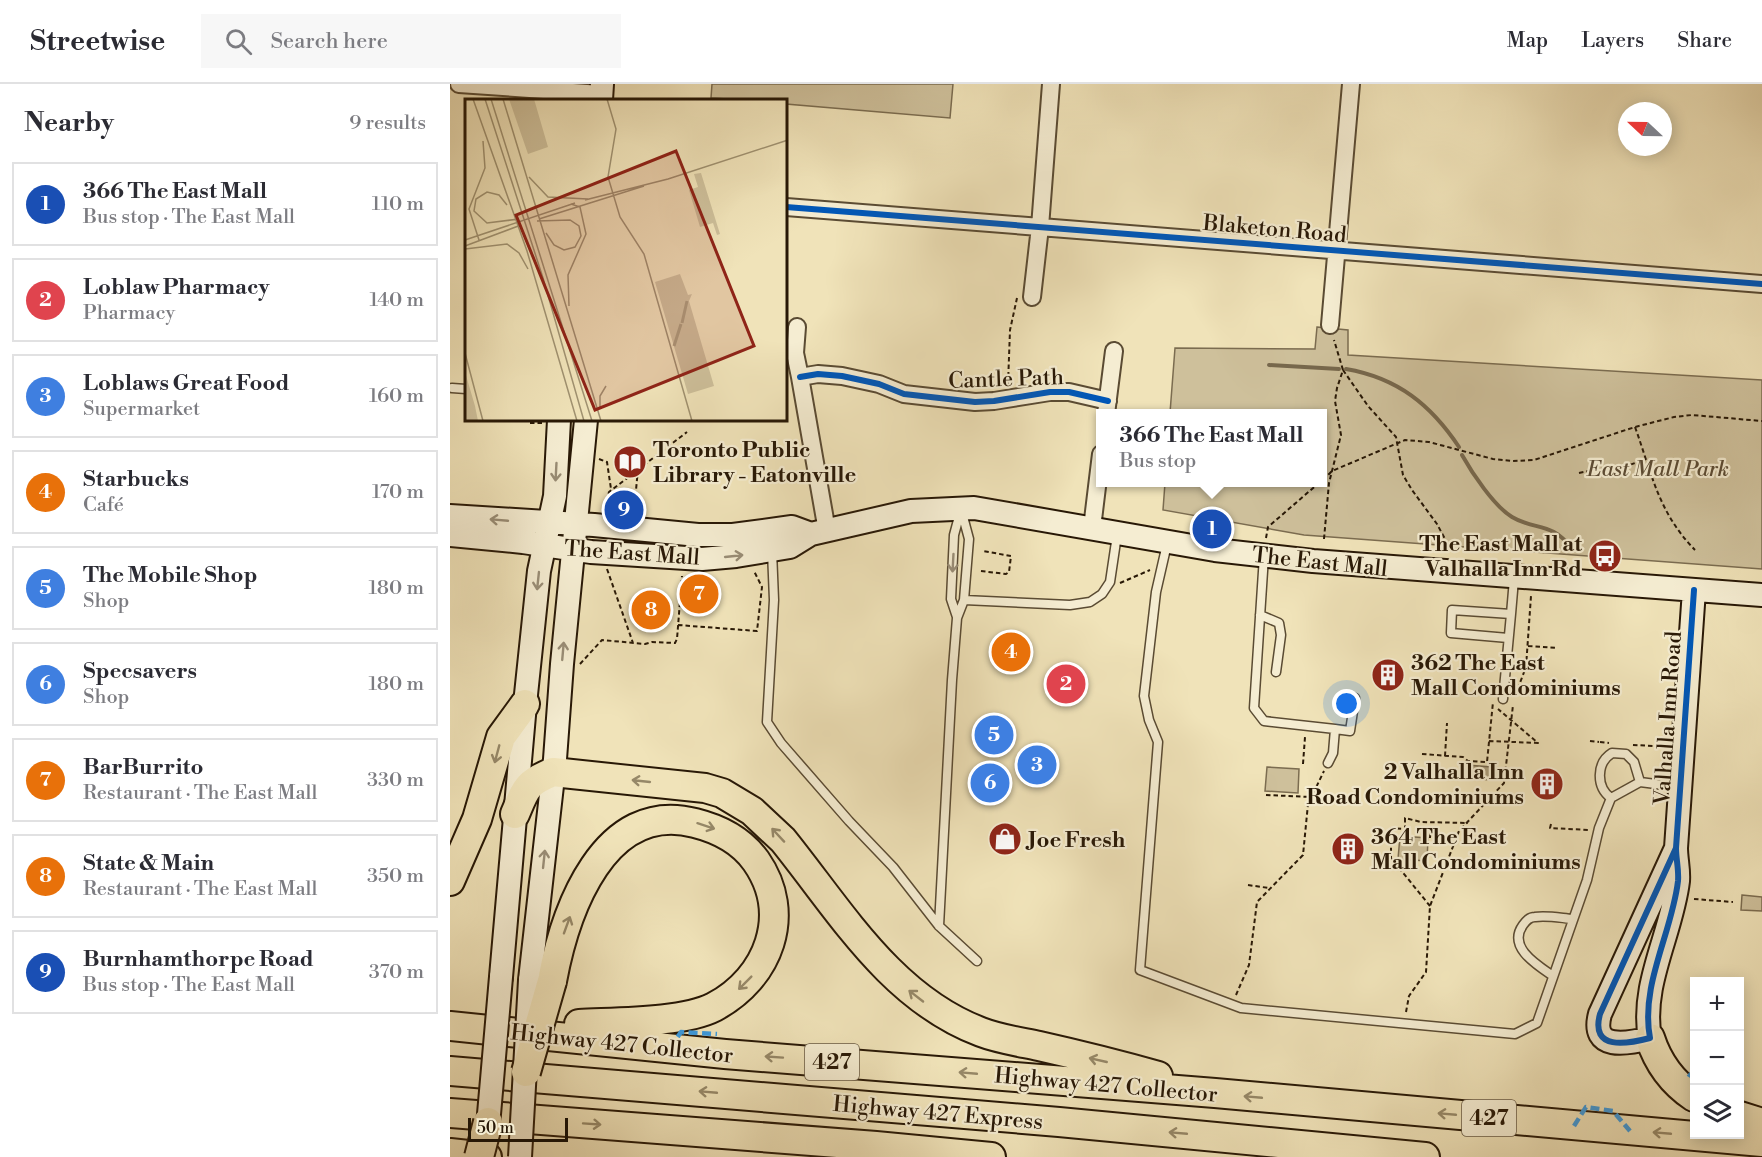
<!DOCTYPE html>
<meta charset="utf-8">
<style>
:root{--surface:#fff;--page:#f7f7f7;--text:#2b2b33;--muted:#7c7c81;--line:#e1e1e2;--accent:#8f2418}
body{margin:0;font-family:"Libre Bodoni",serif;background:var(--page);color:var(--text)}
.controls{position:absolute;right:18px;bottom:18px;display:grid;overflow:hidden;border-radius:0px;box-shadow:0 3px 15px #0003}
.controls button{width:54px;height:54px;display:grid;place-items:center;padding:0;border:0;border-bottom:2px solid var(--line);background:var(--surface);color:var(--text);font:30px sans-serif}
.compass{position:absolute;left:1168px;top:18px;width:54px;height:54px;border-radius:50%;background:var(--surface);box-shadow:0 3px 15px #0003;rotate:292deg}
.scale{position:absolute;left:18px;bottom:15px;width:100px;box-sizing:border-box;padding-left:6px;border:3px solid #281806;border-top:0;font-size:16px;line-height:21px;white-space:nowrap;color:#281806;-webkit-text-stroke:4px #f5edd2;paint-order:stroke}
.you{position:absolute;left:897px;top:620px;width:21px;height:21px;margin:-15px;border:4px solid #fff;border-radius:50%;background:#1a73e8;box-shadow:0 0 0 9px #1a73e833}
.badge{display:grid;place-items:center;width:39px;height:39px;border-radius:50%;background:var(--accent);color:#fff;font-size:20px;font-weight:700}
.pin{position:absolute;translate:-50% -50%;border:3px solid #fff;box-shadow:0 2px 6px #0006}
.popup{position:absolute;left:646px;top:325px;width:231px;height:78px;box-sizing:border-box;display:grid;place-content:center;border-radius:0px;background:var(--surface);filter:drop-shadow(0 2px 4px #0005);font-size:20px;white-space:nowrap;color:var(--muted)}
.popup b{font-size:22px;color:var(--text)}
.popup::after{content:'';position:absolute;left:50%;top:100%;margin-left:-12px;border:12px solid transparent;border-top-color:var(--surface)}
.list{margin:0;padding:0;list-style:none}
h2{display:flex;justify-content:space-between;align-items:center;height:78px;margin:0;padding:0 24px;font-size:26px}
h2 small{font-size:20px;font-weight:400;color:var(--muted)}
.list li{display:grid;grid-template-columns:39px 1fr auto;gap:18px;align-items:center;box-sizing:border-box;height:84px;margin:0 12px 12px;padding:0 12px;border:2px solid var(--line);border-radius:0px}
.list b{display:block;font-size:22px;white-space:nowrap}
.list p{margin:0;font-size:20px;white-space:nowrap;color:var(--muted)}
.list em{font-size:20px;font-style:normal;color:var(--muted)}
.icon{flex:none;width:33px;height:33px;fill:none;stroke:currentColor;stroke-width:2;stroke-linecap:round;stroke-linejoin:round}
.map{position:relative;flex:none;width:1312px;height:1073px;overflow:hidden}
header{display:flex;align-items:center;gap:36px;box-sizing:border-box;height:84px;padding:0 30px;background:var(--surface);border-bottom:2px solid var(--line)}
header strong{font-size:28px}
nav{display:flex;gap:33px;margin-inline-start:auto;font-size:21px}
.search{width:420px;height:54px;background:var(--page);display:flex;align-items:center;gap:15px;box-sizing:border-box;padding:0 21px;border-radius:0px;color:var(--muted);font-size:22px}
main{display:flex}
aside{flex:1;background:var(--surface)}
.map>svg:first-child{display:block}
.green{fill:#cec09b;stroke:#7b6c50;stroke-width:1.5}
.water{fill:#ac9e7c;stroke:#77684d;stroke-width:1.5}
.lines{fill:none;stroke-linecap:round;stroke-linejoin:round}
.stream{stroke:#77684d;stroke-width:4}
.lane-casing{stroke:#5a4b33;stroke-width:11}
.street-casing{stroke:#5a4b33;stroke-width:20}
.secondary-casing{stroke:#281806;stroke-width:26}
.highway-casing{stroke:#281806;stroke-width:32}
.path{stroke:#281806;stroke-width:2;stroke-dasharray:4.5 3;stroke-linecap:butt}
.lane{stroke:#f5edd2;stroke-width:8}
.street{stroke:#f5edd2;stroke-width:16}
.secondary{stroke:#f5edd2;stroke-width:22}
.highway{stroke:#f0e3b9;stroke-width:28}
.secondary-bridge-casing{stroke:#281806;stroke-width:26;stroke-linecap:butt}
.highway-bridge-casing{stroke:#281806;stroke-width:32;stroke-linecap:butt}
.secondary-bridge{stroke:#f5edd2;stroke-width:22}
.highway-bridge{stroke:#f0e3b9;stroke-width:28}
.quiet{stroke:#3d9add;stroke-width:4.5;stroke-dasharray:9 4.5;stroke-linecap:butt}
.cycleway-casing{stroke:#f5edd2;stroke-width:10}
.cycleway{stroke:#0057b8;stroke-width:6}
.oneway{stroke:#998d76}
.oneway2{stroke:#968868}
.labels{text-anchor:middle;stroke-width:4.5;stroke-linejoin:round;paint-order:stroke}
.shield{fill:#f5edd2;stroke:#665843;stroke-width:1.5}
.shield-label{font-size:21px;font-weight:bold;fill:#281806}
.street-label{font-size:22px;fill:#281806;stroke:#f5edd2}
.poi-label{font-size:22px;font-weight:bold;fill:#281806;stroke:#f5edd2;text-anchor:start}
.park-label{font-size:22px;font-style:italic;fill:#5a4a33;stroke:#f5edd2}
.inset-river{fill:none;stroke:#ac9e7c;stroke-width:3}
.inset-road{fill:none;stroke:#a09271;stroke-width:1.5}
.view{fill:#8f2418;fill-opacity:0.15;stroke:#8f2418;stroke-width:3}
.inset-edge{fill:none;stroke:#281806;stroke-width:3}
</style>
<header>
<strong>Streetwise</strong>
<div class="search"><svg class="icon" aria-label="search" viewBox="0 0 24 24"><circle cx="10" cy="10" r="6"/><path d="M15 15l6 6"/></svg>Search here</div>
<nav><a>Map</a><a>Layers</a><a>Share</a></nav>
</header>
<main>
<aside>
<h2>Nearby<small>9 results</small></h2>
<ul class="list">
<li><span class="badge" style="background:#1a4fb4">1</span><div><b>366 The East Mall</b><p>Bus stop · The East Mall</p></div><em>110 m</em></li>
<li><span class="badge" style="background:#e0444e">2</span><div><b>Loblaw Pharmacy</b><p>Pharmacy</p></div><em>140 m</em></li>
<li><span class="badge" style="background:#3f7fe0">3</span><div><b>Loblaws Great Food</b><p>Supermarket</p></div><em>160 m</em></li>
<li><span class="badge" style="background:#e8710a">4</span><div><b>Starbucks</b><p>Café</p></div><em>170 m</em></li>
<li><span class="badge" style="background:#3f7fe0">5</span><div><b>The Mobile Shop</b><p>Shop</p></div><em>180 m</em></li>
<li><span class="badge" style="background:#3f7fe0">6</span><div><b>Specsavers</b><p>Shop</p></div><em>180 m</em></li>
<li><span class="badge" style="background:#e8710a">7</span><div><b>BarBurrito</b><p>Restaurant · The East Mall</p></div><em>330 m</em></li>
<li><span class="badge" style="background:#e8710a">8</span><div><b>State &amp; Main</b><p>Restaurant · The East Mall</p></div><em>350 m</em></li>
<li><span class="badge" style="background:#1a4fb4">9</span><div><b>Burnhamthorpe Road</b><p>Bus stop · The East Mall</p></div><em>370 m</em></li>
</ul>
</aside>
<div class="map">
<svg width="1312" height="1073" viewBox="0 0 1312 1073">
<rect width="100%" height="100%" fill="#f0e3b9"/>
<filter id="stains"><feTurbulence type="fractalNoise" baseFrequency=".00333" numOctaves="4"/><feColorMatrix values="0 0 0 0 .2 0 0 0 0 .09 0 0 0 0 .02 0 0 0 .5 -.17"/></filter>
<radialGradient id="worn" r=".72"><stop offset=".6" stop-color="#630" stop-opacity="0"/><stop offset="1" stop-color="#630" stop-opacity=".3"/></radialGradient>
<path class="green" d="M262,0H503L500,34L336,20V16H295L261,14Z
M867,243L898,246V271L1312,296V485L854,451L713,426L715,399L873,398V330L720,329L725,264L865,265Z
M817,683L849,685L848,709L815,707Z
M950,752L978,754L977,777L948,775Z
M1292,811L1312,813V827L1291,826Z"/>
<path class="water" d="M1016,681L1042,683L1041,696L1015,694Z"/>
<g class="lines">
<path class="stream" d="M819,281L889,285
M896,285C948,294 981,321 1009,363
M1012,371C1022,389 1044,422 1062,433C1085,447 1102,437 1122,465"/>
<g class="lane-casing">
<path id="lane" d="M2,304L16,305
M717,460L706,508L694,612L699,636L708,658L690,886L791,924L1065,950L1087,939L1137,796L1149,744L1161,714
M322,467L324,516L317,638L331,659L399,737L443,783L489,842L527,877
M814,472L804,624L814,637L885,645L883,669L878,679
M514,516L620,521L640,518L652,510L660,498L667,451
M1061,530L1064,495
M810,531L829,539L831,551L826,588
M507,533L501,515L504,451L511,425
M1053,615L1061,530L1002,526L1001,549L1058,554
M885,645L900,647L905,614
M1190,698L1184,678L1176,670L1162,669C1146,679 1146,703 1161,714L1190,698L1229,703
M489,842L502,596L507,534L514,516L519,455L511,425
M1103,892C1087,881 1057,863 1073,841C1076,837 1079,833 1085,833C1096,831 1111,834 1123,835"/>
</g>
<g class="street-casing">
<path id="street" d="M9,0L151,10
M336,123L1312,200
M582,213L590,143L601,0
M880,241L901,0
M347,243L345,269L350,293L377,447
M350,293L368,290L392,292L429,300L454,310L525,318L544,317L600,308H619L658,317
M656,330L664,267
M642,444L651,370"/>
</g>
<g class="secondary-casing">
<path id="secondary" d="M151,16L152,0
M0,432L144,441L248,451H283L342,443L361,450
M0,451L73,458L141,468L252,475L286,472L340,463L361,450L461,427L524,424L765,466L863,477L1312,511
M1226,764L1150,930C1140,967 1177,960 1200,954C1190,901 1222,849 1228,797C1229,786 1226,775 1226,764L1244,506
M51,893L75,620L89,487L105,412L109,336
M80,896L105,675L112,580L136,336"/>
</g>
<g class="highway-casing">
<path id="highway" d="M65,730C76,704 76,699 103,688L255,704L272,709L302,727L333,756C391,828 441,914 531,948C549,955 570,958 589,962C629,971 669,981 708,992
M0,797L27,735L51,653L75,620
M102,897C115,827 154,715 245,739C269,745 291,756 306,777C343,830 319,894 264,923C233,939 165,938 129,940
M0,942L275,970L765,1009L1312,1058
M1200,954C1208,979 1223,999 1244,1013
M0,987L609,1038L975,1073
M0,1029L426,1062L541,1073
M1290,1032L1312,1039
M0,1069L37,1073"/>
</g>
<path class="path" d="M893,286L918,322L946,353L953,391L962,406L987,440L995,455L999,470
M558,300L560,246L567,214
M80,339H92
M1185,343C1202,390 1208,428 1245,466
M149,375L157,378L161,405
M1129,389L1148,385L1171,384L1196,375
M873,396L882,387L955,356L979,358L1043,375L1063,377L1084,376L1185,343L1224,333L1242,331L1312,337
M154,424L159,408L237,348
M184,427L188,385
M816,454L818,443L870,398
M874,455L879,399L891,351L885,317L887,304L893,286L884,256
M157,485L183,559
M531,487L556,490L559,488L561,472L533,467
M670,499L700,486
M228,541L307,547L312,503L304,487
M1078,562L1107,564
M130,580L152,556L195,560L202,558L225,559L227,555L232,492
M1065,612L1076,583L1081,512
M1039,657L1088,659L1048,625
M1140,657L1149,658
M1150,658L1159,659
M1183,661L1204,662
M972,670L1013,673L1018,677L1037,678L1043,618
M995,672L997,639
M853,680L855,653
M816,711L861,713
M1101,740L1100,744L1138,746
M980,754L981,739
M798,801L819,804
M1244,815L1283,818
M980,822L941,774V744L955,745V734L971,738L1018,739
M786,911L799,881L807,818L853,771L858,720L874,687
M956,928L959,912L976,888L980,822L1009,747L1054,699L1063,621"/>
<use href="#lane" class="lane"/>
<use href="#street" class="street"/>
<use href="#secondary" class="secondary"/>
<use href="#highway" class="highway"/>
<g class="secondary-bridge-casing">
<path id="secondary-bridge" d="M37,1053L51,893
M70,1073L80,896"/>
</g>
<g class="highway-bridge-casing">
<path id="highway-bridge" d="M76,988L102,897
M29,1073L38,1038"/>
</g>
<use href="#secondary-bridge" class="secondary-bridge"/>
<use href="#highway-bridge" class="highway-bridge"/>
<path class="quiet" d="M220,964L231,948L267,950
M1238,990L1244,994
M1124,1042L1136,1023L1163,1027L1180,1047"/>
<g class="cycleway-casing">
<path id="cycleway" d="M336,123L1312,200
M350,293L368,290L392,292L429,300L454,310L525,318L544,317L600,308H619L658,317
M1226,764L1150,930C1140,967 1177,960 1200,954C1190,901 1222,849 1228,797C1229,786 1226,775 1226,764L1244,506"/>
</g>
<use href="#cycleway" class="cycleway"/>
</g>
<defs><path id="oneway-shaft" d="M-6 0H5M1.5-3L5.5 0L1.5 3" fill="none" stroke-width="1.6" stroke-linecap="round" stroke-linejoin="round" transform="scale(1.5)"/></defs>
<g class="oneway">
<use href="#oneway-shaft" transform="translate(106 388) rotate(93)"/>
<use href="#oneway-shaft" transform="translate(49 436) rotate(-175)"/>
<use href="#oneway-shaft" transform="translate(284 472) rotate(-6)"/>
<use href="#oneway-shaft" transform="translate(503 479) rotate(93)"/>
<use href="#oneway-shaft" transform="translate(88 497) rotate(96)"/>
<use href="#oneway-shaft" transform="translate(113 567) rotate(-85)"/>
<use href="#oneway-shaft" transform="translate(94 775) rotate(-84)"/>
</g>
<g class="oneway2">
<use href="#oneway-shaft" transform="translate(47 670) rotate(105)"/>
<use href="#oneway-shaft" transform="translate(191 697) rotate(-174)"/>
<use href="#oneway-shaft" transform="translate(256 742) rotate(18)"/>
<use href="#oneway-shaft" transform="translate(328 751) rotate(-133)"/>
<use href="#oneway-shaft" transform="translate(117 841) rotate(-70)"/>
<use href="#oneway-shaft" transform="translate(295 899) rotate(135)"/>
<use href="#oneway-shaft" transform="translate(466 912) rotate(-142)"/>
<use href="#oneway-shaft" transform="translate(324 973) rotate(-176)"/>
<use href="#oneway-shaft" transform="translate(648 976) rotate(-167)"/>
<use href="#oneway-shaft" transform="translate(518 989) rotate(-175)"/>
<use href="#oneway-shaft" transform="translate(258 1008) rotate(-175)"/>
<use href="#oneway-shaft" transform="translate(803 1013) rotate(-175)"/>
<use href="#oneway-shaft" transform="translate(997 1030) rotate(-175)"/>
<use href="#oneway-shaft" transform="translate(142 1040) rotate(4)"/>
<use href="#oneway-shaft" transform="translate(728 1049) rotate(-175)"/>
<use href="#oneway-shaft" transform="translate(1212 1049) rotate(-175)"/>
</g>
<defs>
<g id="library-disc" transform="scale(1.725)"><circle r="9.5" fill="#8f2418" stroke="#f5edd2"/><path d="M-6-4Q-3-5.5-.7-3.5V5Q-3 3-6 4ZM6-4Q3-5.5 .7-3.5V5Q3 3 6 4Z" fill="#fff"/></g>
<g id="bus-disc" transform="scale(1.725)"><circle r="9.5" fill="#8f2418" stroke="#f5edd2"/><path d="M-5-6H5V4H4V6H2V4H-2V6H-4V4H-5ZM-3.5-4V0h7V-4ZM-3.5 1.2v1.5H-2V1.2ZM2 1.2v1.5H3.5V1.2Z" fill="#fff"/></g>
<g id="building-disc" transform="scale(1.725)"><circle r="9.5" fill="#8f2418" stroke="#f5edd2"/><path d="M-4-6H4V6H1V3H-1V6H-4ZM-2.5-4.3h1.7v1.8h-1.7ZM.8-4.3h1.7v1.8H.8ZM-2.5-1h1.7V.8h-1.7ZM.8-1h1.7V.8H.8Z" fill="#fff"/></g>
<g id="shop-disc" transform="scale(1.725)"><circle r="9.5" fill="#8f2418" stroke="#f5edd2"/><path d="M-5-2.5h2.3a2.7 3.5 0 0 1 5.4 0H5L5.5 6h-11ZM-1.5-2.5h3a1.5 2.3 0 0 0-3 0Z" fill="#fff"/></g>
</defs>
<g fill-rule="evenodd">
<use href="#library-disc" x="180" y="378"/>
<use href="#bus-disc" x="1155" y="472"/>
<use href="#building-disc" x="938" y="591"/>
<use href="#building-disc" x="1097" y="700"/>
<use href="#shop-disc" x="555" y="755"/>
<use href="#building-disc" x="898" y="765"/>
</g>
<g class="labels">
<g class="shield">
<rect x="355" y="960" width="54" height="36" rx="4.5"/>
<rect x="1012" y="1016" width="54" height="36" rx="4.5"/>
</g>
<g class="shield-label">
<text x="382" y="985">427</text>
<text x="1039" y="1041">427</text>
</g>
<g class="street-label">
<text transform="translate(825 144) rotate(5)" y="8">Blaketon Road</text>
<text transform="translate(556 294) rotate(-2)" y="8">Cantle Path</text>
<text transform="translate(182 468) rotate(4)" y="8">The East Mall</text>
<text transform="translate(870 477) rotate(6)" y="8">The East Mall</text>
<text transform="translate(1217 634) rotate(-86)" y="8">Valhalla Inn Road</text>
<text transform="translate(172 959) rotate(6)" y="8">Highway 427 Collector</text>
<text transform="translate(656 1000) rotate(5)" y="8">Highway 427 Collector</text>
<text transform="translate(488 1028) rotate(5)" y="8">Highway 427 Express</text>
</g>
<g class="poi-label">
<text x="203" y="373">Toronto Public<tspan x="203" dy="25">Library - Eatonville</tspan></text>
<text x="1132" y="467" text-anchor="end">The East Mall at<tspan x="1132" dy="25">Valhalla Inn Rd</tspan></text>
<text x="961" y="586">362 The East<tspan x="961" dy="25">Mall Condominiums</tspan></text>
<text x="1074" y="695" text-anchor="end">2 Valhalla Inn<tspan x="1074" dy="25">Road Condominiums</tspan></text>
<text x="921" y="760">364 The East<tspan x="921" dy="25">Mall Condominiums</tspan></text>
<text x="578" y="763">Joe Fresh</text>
</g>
<g class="park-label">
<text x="1208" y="392">East Mall Park</text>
</g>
</g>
<g transform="translate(15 15)">
<rect width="322" height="322" fill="#f0e3b9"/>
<path d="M44,0H69L83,48L63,55ZM236,74L255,135L252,136L248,124L235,128L224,91L233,88L229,75ZM215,175L223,196L227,195L224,202L249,287L223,295L190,183ZM0,273L10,307L13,322H0Z" fill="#cec09b"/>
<path class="inset-river" d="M217,224L222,202M209,247L216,225"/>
<path class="inset-road" d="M8,0L62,152L112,322M20,0L78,179L119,322M26,0L127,322M38,0L136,322M142,0L151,30L143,78L155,118L179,155L227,322M64,78L83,98L123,100M120,101L203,80L323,41M42,106L34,96L22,93L11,100L9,112L22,124L54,120M74,120L179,87M72,122L105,121L114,127L116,137L110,148L99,151L89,146L81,134M0,141L110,104M14,141L4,110L20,69L18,42M0,147L56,126M0,150L42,145L54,154L63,170M104,207L103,176L121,135L115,108L106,105M0,254L18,322M135,308V297L141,287"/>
<path class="view" d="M211,52L289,247L130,311L51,116Z"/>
<rect width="322" height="322" class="inset-edge"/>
</g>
<rect width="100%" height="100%" filter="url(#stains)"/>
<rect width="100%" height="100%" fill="url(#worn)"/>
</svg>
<div class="controls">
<button>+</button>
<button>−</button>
<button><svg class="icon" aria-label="layers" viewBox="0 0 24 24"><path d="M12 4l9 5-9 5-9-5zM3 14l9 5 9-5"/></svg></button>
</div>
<svg class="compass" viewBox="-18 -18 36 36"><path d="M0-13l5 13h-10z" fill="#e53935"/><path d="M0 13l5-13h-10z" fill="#7c7c81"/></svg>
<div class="scale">50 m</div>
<div class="you"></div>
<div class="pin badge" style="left:762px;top:445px;background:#1a4fb4">1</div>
<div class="popup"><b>366 The East Mall</b>Bus stop</div>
<div class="pin badge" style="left:616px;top:600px;background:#e0444e">2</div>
<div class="pin badge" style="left:587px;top:681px;background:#3f7fe0">3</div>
<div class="pin badge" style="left:561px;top:568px;background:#e8710a">4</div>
<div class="pin badge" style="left:544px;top:651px;background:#3f7fe0">5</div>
<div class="pin badge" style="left:540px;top:699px;background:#3f7fe0">6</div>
<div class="pin badge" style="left:249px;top:510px;background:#e8710a">7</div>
<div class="pin badge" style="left:201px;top:526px;background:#e8710a">8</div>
<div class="pin badge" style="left:174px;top:426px;background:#1a4fb4">9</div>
</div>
</main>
